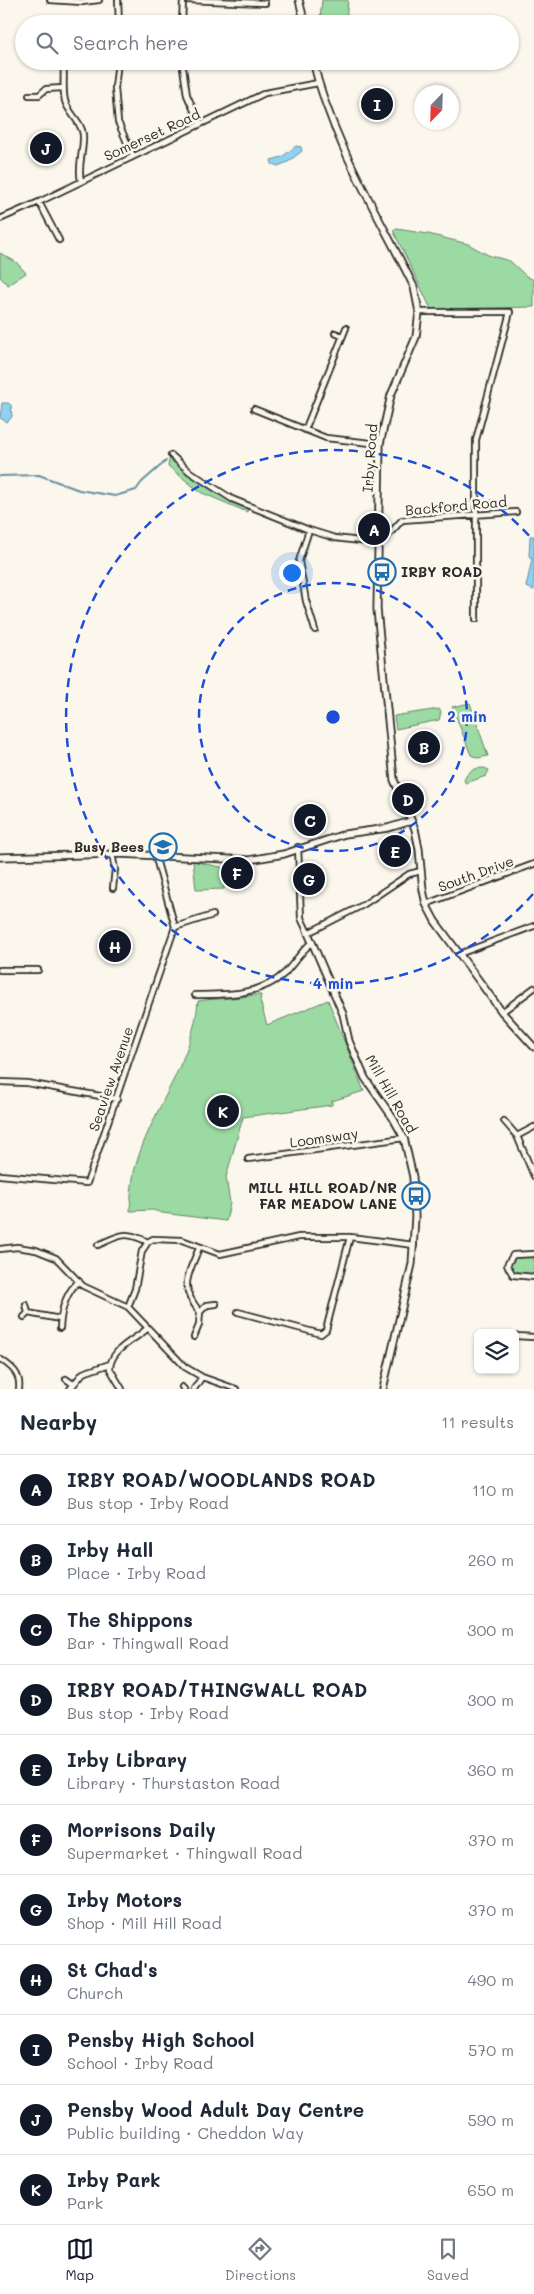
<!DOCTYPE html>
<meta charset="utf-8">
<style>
:root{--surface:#fff;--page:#f6f6f7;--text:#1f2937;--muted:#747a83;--line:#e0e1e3;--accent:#111827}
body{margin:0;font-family:Mali,sans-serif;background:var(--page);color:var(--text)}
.controls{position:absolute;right:15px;bottom:15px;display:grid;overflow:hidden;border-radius:8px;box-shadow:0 1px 4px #0004}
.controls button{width:45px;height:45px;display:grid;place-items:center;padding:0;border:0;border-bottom:1px solid var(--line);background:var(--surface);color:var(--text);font:25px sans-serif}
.compass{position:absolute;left:414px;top:85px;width:45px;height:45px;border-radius:50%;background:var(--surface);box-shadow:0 1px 4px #0004;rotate:203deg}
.you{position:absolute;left:291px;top:572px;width:18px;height:18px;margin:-12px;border:4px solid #fff;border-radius:50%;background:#1a73e8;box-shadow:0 0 0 8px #1a73e833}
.badge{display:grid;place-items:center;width:32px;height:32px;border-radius:50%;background:var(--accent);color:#fff;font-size:16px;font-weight:700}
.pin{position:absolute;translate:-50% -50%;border:2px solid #fff;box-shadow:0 1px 5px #0006}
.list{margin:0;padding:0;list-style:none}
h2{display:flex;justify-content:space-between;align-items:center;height:65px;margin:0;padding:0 20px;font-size:21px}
h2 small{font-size:16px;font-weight:400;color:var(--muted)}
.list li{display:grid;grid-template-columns:32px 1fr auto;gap:15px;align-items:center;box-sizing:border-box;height:70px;padding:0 20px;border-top:1px solid var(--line)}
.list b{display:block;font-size:19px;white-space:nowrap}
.list p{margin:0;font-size:16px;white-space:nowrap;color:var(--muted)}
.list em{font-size:16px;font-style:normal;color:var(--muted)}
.icon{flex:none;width:28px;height:28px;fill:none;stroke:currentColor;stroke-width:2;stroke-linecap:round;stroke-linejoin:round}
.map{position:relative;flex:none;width:534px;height:1389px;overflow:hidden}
.search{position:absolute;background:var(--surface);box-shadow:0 1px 4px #0004;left:15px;right:15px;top:15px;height:55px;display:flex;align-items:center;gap:12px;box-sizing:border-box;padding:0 18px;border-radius:28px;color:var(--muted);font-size:19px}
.sheet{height:835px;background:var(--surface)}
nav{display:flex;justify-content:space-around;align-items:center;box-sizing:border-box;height:70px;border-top:1px solid var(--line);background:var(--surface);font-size:14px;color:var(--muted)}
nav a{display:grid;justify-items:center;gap:2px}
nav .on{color:var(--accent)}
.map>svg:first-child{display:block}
.green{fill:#9cdaa3;stroke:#648267}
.water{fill:#8fd1f0;stroke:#678fa1}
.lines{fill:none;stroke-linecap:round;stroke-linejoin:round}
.stream{stroke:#678fa1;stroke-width:2}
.minor-casing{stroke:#2b2b2b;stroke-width:8}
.tertiary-casing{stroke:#2b2b2b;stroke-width:9}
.minor{stroke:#fbf7ec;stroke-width:4.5}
.tertiary{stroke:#fbf7ec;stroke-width:5.5}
.ring{fill:none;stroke:#1d4ed8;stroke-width:2.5;stroke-dasharray:9 6}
.labels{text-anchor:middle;stroke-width:5;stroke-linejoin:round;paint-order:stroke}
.street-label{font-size:14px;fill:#2b2b2b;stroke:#fbf7ec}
.poi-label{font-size:14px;font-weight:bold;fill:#2b2b2b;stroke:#fbf7ec;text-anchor:end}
.centre{fill:#1d4ed8;stroke:#fbf7ec;stroke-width:2.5}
.ring-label{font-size:15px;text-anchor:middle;font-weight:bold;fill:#1d4ed8;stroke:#fbf7ec;stroke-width:5;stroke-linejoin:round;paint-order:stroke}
</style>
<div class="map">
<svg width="534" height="1389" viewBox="0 0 534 1389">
<rect width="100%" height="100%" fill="#fbf7ec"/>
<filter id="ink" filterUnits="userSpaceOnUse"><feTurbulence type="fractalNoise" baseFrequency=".02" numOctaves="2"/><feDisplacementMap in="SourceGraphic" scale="10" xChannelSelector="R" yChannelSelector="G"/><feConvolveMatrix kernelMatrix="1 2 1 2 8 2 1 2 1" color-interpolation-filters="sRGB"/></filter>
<g filter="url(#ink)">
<path class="green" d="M322,0H348L346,21L320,19Z
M397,229L428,234L468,244L488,255L510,261L526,276L534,280V307L431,309L393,230Z
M0,253L16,262L26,273L8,285L0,277Z
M170,456C190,480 219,496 248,508L247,512L200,492L168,466Z
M470,703L488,756L478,758L471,755L452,707Z
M439,709L441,712L439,720L396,729L394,716Z
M484,768L489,770L486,776L466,783L464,781C467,771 474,768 484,768Z
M193,861L225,868L224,889L196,890Z
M254,995H261L260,1001L267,1025L328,1000L364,1091L332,1101V1105L243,1117L226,1177L230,1203L226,1221L162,1213L153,1210L130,1211C131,1193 132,1175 138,1158C155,1106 194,1057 198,1001C217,998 235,999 254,995Z
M517,1256L534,1257V1273C524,1276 515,1275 509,1266L513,1258Z"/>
<path class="water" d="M296,146L301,147L302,151L288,162L278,166L272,164L271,160L282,157Z
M2,403H8L11,405L12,417L7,422L0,418Z
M530,536H534V590L526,587L532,559L529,556Z"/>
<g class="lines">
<path class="stream" d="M0,476L39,475L79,490L115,496L136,490L142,482L166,461"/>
<g class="minor-casing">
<path id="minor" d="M50,0L82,2L99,0
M118,0L119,24
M187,0L265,3
M182,24L183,0
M63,61C65,74 62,87 65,101C69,114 82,122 83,135C84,151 77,167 81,181
M118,61L115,88L118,122L133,156
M182,61L187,95L200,124
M29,95H39L46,89L63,88
M39,202L59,240
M0,219L39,202L265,93L318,83
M419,312H510L476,440V619
M335,333L342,336
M254,409L326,438L380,444
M305,430L346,328
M171,455L190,472L232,499L309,530L335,538L377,543L384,540L402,520L516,512
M309,530L299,561L306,601L315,630
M298,847L301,918L308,933L363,905L409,874L421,871
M112,854L115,869L113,888
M426,904L534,864
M175,927L213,915
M459,954L534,926
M0,970H38
M195,995C226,995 262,995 285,973C294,963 301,952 311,943
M502,1012L534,988
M0,1082L27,1083L117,1099
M504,1121L517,1136L534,1176
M517,1136L534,1127
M248,1159L404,1138
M0,1175L87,1183L175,927L155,855
M98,1245C121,1235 124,1230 148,1242
M0,1249L17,1247L36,1250L56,1258L83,1286L128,1307L185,1367L202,1377L236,1389
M534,1254L513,1255L507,1265L513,1275L534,1277
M26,1305L28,1313
M128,1307L135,1289L142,1251L148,1242L153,1239L182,1240L220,1254L299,1237H350L414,1245
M200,1312L207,1305L216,1304
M238,1312L321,1334L326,1330L350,1237
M24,1317L28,1313L60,1319
M60,1328C61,1310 65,1293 79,1281
M515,1336L534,1337
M194,1337L199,1325L200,1312C178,1286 188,1276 199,1248
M0,1359C12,1367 21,1374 19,1389
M66,1379L73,1384
M182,1387L184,1389
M70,1389L83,1373L110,1364
M122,1389L110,1369C110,1349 135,1340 148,1328
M194,1389L202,1377"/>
</g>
<g class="tertiary-casing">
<path id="tertiary" d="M299,0L305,24
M313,61C332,142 378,213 414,287L419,312L416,337L391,395L380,444L377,609L394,780L415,829L419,849L423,890L426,904L435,921L502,1012L534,1047
M0,857L119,854L249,860L284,854L345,834L388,828L411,821
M308,933L343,1014L349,1041L365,1078L393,1118L404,1138L413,1177L415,1217L412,1264L383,1389"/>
</g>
<use href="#minor" class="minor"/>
<use href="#tertiary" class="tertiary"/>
</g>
</g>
<g class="ring">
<circle cx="333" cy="717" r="134"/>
<path d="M533 894A267 267 0 1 1 533 540"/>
</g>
<defs>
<g id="bus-ring" transform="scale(1.4375)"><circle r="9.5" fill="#fbf7ec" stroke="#1f6fb2" stroke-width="1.5"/><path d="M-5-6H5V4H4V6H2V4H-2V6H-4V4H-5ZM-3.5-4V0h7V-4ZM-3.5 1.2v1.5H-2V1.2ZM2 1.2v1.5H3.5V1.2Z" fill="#1f6fb2"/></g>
<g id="school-ring" transform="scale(1.4375)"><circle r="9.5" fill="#fbf7ec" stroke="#1f6fb2" stroke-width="1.5"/><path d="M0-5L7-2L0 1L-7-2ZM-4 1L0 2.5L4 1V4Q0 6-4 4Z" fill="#1f6fb2"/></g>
</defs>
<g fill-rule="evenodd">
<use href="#bus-ring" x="382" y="572"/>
<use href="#school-ring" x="163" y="847"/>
<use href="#bus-ring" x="416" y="1196"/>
</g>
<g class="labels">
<g class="street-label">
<text transform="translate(152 135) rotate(-25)" y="5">Somerset Road</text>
<text transform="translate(370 458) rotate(-86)" y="5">Irby Road</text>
<text transform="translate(456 506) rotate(-5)" y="5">Backford Road</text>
<text transform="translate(476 874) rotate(-20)" y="5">South Drive</text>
<text transform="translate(111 1079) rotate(-71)" y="5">Seaview Avenue</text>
<text transform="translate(391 1094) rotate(60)" y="5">Mill Hill Road</text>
<text transform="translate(324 1138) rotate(-8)" y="5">Loomsway</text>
</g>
<g class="poi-label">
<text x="401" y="577" text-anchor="start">IRBY ROAD</text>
<text x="144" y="852">Busy Bees</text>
<text x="397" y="1193">MILL HILL ROAD/NR<tspan x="397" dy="16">FAR MEADOW LANE</tspan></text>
</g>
</g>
<circle cx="333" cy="717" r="8" class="centre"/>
<g class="ring-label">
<text x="467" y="722">2 min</text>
<text x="333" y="989">4 min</text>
</g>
</svg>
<div class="controls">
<button><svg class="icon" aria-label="layers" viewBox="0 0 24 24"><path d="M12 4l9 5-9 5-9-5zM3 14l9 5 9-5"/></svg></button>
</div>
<svg class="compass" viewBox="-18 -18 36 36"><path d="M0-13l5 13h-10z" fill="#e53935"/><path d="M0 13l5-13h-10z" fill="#747a83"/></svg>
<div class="you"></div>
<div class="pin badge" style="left:374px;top:529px">A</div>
<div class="pin badge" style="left:424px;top:747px">B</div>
<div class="pin badge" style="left:310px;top:820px">C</div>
<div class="pin badge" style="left:408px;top:799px">D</div>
<div class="pin badge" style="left:395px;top:851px">E</div>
<div class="pin badge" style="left:237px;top:873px">F</div>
<div class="pin badge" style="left:309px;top:879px">G</div>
<div class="pin badge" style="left:115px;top:946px">H</div>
<div class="pin badge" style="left:377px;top:104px">I</div>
<div class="pin badge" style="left:46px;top:148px">J</div>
<div class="pin badge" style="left:223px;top:1111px">K</div>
<div class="search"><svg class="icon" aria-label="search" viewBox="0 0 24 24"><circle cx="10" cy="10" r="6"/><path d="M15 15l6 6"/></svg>Search here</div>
</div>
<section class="sheet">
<h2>Nearby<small>11 results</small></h2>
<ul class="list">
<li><span class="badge">A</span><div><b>IRBY ROAD/WOODLANDS ROAD</b><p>Bus stop · Irby Road</p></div><em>110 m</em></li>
<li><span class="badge">B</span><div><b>Irby Hall</b><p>Place · Irby Road</p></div><em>260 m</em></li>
<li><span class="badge">C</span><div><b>The Shippons</b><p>Bar · Thingwall Road</p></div><em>300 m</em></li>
<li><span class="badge">D</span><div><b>IRBY ROAD/THINGWALL ROAD</b><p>Bus stop · Irby Road</p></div><em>300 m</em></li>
<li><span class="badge">E</span><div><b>Irby Library</b><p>Library · Thurstaston Road</p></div><em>360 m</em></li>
<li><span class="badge">F</span><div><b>Morrisons Daily</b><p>Supermarket · Thingwall Road</p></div><em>370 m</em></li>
<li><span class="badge">G</span><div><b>Irby Motors</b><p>Shop · Mill Hill Road</p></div><em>370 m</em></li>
<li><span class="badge">H</span><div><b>St Chad's</b><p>Church</p></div><em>490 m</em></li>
<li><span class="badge">I</span><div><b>Pensby High School</b><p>School · Irby Road</p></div><em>570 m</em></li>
<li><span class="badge">J</span><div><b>Pensby Wood Adult Day Centre</b><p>Public building · Cheddon Way</p></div><em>590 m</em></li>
<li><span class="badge">K</span><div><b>Irby Park</b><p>Park</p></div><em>650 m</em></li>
</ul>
</section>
<nav>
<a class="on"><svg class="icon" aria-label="map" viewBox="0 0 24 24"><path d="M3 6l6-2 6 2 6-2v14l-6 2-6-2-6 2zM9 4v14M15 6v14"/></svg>Map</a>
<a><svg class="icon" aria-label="directions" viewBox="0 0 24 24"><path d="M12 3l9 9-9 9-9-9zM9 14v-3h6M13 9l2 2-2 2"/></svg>Directions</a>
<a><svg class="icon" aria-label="saved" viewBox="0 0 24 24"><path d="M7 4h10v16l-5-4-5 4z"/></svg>Saved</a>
</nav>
